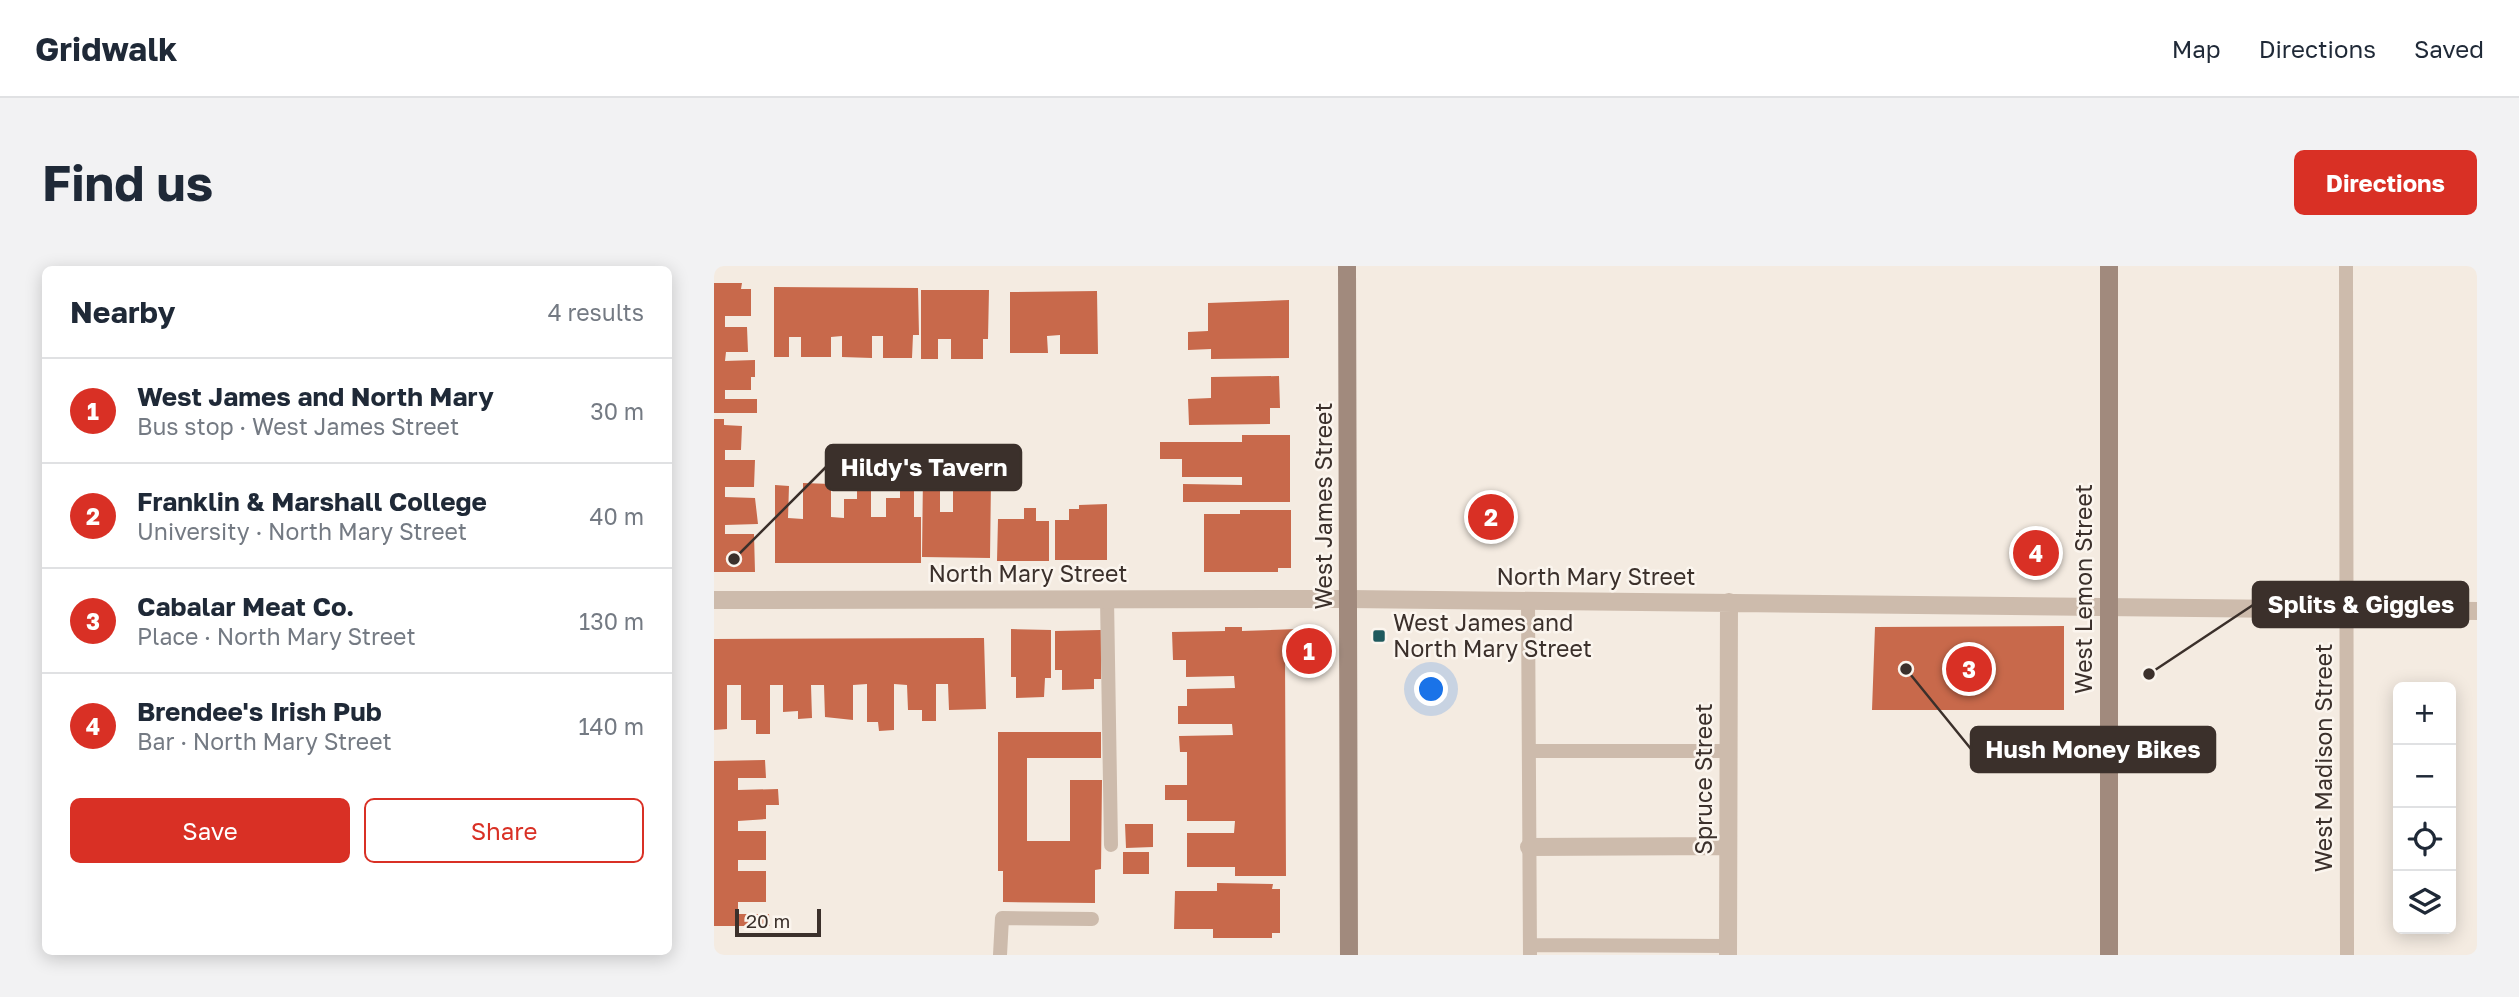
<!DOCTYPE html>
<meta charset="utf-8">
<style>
:root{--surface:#fff;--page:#f2f2f3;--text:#1f2937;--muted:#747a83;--line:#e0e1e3;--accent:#d93025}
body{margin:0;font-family:"Golos Text",sans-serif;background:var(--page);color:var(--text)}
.controls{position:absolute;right:21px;bottom:21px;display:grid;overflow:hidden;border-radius:10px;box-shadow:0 4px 18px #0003}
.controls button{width:63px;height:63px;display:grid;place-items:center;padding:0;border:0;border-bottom:2px solid var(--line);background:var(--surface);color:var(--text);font:35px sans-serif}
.scale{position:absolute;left:21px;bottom:18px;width:86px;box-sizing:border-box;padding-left:7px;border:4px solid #3b302b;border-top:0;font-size:19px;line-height:24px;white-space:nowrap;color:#3b302b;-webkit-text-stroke:5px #fbf5ee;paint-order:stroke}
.you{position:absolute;left:718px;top:424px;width:24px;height:24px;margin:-18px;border:5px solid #fff;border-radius:50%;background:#1a73e8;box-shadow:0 0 0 10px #1a73e833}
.badge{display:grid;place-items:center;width:46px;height:46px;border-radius:50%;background:var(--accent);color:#fff;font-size:23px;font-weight:700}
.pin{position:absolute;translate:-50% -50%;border:4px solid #fff;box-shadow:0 2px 7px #0006}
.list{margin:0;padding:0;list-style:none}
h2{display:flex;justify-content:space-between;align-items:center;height:91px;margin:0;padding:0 28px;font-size:30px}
h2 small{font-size:23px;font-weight:400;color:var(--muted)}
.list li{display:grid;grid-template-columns:46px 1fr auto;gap:21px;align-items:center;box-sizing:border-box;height:105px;padding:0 28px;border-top:2px solid var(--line)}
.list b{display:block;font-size:26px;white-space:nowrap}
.list p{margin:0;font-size:23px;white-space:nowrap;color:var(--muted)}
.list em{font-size:23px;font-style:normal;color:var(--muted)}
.actions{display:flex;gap:14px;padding:21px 28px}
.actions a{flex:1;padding:16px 0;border:2px solid var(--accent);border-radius:10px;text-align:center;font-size:24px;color:var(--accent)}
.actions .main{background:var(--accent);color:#fff}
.icon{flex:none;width:38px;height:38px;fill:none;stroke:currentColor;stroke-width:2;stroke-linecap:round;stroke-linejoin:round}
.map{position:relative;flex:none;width:1763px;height:689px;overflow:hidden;border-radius:10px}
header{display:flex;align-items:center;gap:42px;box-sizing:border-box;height:98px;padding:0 35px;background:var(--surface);border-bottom:2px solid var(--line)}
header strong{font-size:33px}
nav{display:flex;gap:38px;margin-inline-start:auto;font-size:24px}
.intro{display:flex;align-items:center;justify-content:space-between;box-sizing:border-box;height:168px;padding:0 42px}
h1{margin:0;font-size:49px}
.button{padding:18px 32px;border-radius:10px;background:var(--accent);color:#fff;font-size:24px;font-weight:700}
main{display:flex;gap:42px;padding:0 42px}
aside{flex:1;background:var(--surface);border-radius:10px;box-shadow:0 4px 18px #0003}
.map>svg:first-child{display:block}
.building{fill:#c8694b}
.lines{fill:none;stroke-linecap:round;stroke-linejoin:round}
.lane{stroke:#cdbbac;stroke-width:14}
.street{stroke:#cdbbac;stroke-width:18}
.secondary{stroke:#a18a7d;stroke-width:18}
.poi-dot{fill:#1f5a5e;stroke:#fbf5ee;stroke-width:2.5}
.labels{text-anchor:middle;stroke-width:5;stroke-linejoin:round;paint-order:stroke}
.street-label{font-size:23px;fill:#3b302b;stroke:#fbf5ee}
.poi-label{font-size:23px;fill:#3b302b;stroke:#fbf5ee;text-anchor:start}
.leader{fill:none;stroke:#3b302b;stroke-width:2.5}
.callout-dot{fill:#3b302b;stroke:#fbf5ee;stroke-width:2.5}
.callout{fill:#3b302b;stroke:#3b302b;stroke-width:2.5}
.callout-label{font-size:24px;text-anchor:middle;font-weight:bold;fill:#fff}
</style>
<header>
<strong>Gridwalk</strong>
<nav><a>Map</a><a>Directions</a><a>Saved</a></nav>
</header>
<div class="intro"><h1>Find us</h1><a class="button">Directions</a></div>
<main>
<aside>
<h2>Nearby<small>4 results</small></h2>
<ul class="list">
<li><span class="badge">1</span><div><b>West James and North Mary</b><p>Bus stop · West James Street</p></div><em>30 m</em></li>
<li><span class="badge">2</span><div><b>Franklin &amp; Marshall College</b><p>University · North Mary Street</p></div><em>40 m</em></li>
<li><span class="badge">3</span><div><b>Cabalar Meat Co.</b><p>Place · North Mary Street</p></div><em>130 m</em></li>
<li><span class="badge">4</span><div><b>Brendee's Irish Pub</b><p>Bar · North Mary Street</p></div><em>140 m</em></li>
</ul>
<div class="actions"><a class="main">Save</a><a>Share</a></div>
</aside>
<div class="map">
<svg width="1763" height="689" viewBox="0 0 1763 689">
<rect width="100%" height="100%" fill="#f4ebe1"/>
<path class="building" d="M0,17H28L27,23H37V50H11V61H33L34,86H12L11,95L41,94V111H37V124H11V133H43V147H0Z
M60,21L204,22L205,69H199L198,92H169V70H158V92L128,91V70L117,71V91H87V71H75V91H60Z
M207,24H275L274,73H269V93H237V73H224V93H207Z
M383,25L384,88H346V69L333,70L334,87H296V26Z
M575,34V92L497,93V83L474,84V66L494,65V37Z
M565,110L566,142H556V158L475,159L474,133L497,132V111Z
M0,153H10V159L28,160L27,184H11V194H41L40,221H11V231L41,232L44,258L11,259V268H40L41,306H0Z
M528,169H576V236H469V218L528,219V211H468V193H446V176H528Z
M209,209H226V246H239V209H270V214H277L276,292L208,291Z
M186,212H200V251H207V297H61V219L75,220L74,252L89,253V217L117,218V251L130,252V233H143V217H157V251H172V232H186Z
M393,238V294H341V254H355V243H365V239Z
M310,242H322V255H335V295H283L284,253H310Z
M526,244H577V302H564V306H490V248H526Z
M1350,360V444H1158L1161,361Z
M511,361H528V365L583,363V391H571L572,610H521V601H473V567H520L521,555H473V534H451V519H473V486H466L465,470L519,469L518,458H464V440H473V423L521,422L520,410L472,411V394H459L458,366L511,365Z
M297,363L337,364V412H331L330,431L302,432V411H297Z
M387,364V413H380V423L348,424V404H341V365Z
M270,372L272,443L235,444L234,418H222V455H208V444H194L193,419L180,418V464L165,465L164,456H153V418L139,419V454L111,451L110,419H97L98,452L84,453V445L69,446V419H56V468H42V454H27V419H13V463L0,464V373Z
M284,466H387V492H313V575H356V514H388L387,603L381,604V637L289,636V605H284Z
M51,494L52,512H24V524L64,523L65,539H52V553L24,555V565H52V594H24V605H52V636H24V648H55L56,660H0V495Z
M411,558H439V581L412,582Z
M409,586H435V608H409Z
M503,617L559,618L558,623H566V667H558V672H499V663H460L461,625H503Z"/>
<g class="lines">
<path class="lane" d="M1632,0L1633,689
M393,332L397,579
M814,336L816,689
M815,485H1014
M816,679L1014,680
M286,689L288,652L378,653"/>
<path class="street" d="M0,334L634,333L1763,345
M815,581L1014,580
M1014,689L1015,336"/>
<path class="secondary" d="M633,0L635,689
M1395,689V0"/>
</g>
<rect class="poi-dot" x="658" y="363" width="14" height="14" rx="3.5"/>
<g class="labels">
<g class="street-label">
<text transform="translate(610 240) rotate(-90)" y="8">West James Street</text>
<text x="314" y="316">North Mary Street</text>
<text x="882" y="319">North Mary Street</text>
<text transform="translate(1370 323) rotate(-90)" y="8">West Lemon Street</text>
<text transform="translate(1610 492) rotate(-90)" y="8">West Madison Street</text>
<text transform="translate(990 513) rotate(-90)" y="8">Spruce Street</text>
</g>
<g class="poi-label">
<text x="679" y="365">West James and<tspan x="679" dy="26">North Mary Street</tspan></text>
</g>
</g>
<path class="leader" d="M20 293L112 201M1435 408L1539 339M1192 403L1257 483"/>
<g class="callout-dot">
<circle cx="20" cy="293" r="7"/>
<circle cx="1435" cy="408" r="7"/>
<circle cx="1192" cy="403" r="7"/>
</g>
<g class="callout">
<rect x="112" y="179" width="195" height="45" rx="7"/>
<rect x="1539" y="316" width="215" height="45" rx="7"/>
<rect x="1257" y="461" width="244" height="45" rx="7"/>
</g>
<g class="callout-label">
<text x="210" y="210">Hildy's Tavern</text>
<text x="1647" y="347">Splits &amp; Giggles</text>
<text x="1379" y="492">Hush Money Bikes</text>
</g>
</svg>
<div class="controls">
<button>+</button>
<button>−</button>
<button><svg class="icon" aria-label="locate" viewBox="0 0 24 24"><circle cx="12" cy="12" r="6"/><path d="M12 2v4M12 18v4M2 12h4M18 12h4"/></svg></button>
<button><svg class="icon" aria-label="layers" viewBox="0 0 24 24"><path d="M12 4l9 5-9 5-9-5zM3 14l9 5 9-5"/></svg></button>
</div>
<div class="scale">20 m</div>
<div class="you"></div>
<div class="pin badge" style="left:595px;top:385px">1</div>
<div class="pin badge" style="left:777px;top:251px">2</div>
<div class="pin badge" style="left:1255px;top:403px">3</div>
<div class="pin badge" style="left:1322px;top:287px">4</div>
</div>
</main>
